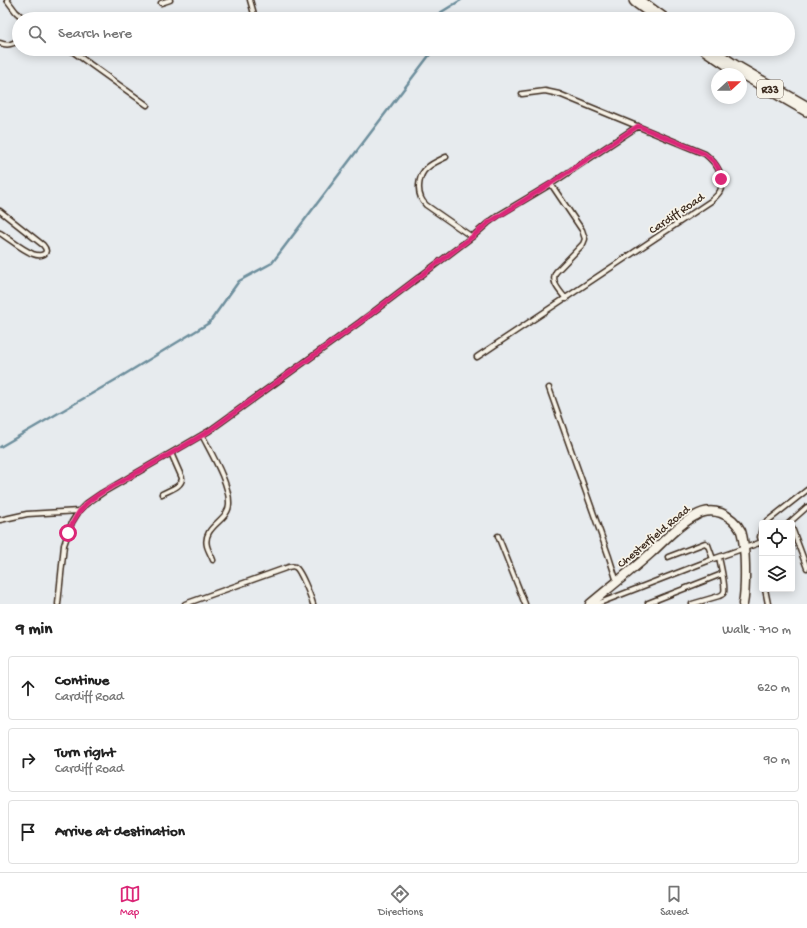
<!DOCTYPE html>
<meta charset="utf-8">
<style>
:root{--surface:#fff;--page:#f2f2f2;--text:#222;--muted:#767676;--line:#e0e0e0;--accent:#db2777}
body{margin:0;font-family:"Gochi Hand",sans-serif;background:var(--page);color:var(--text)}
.controls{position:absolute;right:12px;bottom:12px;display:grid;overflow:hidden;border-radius:4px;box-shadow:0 2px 10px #0003}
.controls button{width:36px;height:36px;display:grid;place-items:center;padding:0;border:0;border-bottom:1px solid var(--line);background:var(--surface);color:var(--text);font:20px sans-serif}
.compass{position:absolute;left:711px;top:68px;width:36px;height:36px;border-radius:50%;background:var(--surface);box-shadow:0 2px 10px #0003;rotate:69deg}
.stop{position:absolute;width:12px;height:12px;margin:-9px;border:3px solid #db2777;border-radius:50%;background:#fff}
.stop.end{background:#db2777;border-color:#fff;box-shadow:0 1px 4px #0008}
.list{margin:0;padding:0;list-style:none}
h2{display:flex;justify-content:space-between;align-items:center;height:52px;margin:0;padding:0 16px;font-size:17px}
h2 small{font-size:13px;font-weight:400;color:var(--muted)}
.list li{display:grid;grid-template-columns:26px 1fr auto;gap:12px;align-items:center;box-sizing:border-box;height:64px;margin:0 8px 8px;padding:0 8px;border:1px solid var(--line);border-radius:4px}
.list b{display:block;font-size:15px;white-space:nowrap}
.list p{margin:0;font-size:13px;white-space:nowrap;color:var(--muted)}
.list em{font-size:13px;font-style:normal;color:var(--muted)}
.icon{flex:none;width:22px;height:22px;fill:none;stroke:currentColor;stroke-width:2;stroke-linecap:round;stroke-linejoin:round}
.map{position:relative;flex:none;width:807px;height:604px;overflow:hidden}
.search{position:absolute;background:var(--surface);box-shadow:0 2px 10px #0003;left:12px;right:12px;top:12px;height:44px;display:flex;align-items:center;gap:10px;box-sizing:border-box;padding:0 14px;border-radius:22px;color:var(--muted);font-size:15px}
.sheet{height:268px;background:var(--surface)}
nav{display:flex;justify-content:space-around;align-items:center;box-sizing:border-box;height:56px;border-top:1px solid var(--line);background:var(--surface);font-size:11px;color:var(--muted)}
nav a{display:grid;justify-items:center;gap:2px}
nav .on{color:var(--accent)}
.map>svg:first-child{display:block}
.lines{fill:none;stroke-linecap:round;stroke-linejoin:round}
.stream{stroke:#6e8f9d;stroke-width:2.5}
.lane-casing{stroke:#3b2a1e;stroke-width:7}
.street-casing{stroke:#3b2a1e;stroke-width:11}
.primary-casing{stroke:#3b2a1e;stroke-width:16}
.lane{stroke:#f7f3e8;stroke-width:4}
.street{stroke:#f7f3e8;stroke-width:8}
.primary{stroke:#f7f3e8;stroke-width:13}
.route{stroke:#db2777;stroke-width:5}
.labels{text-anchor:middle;stroke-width:3.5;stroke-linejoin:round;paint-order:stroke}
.shield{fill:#f7f3e8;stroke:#73665b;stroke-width:1}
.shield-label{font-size:11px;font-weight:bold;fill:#3b2a1e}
.street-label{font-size:12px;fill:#3b2a1e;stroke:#f7f3e8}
</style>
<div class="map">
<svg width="807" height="604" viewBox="0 0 807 604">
<rect width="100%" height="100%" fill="#e7ebee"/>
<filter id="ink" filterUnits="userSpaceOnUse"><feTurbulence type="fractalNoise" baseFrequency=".025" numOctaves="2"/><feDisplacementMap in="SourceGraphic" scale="8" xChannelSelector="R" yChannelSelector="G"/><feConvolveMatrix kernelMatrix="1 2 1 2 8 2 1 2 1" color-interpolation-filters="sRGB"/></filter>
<g filter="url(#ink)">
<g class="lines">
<path class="stream" d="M430,19L461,0
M0,447L117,379L209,323L239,281L272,263L434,49"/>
<g class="lane-casing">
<path id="lane" d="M7,0L16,12L24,19
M250,0L254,14L251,19
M161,3L170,0
M0,43C8,46 13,44 19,40
M69,49L147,105
M446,157C440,160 432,163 427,168C419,174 417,189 421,198C422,201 424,203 426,205L472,237
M551,184L582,230L585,239L583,244L556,272C550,282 560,291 566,299
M0,211L43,245C51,254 41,257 33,254C21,249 11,240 0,233
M477,357L711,201C714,198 718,195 720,191C727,177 715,162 705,154L559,94L545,91L522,94
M549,388L609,557L617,582
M202,435C211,453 230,484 229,504C229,521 202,526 207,546C208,550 211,555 213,560
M162,494C169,490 182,487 182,478L171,453
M0,520L27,514L79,511
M765,523L807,490
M789,523L807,507
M792,528L807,568
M498,536L525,604
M762,545L760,537L762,528
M668,557L705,543L708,545L713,559
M765,589L768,604
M648,603L722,574
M58,604L64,545L72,522L79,511L86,504L102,493L171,453L209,431L360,322L472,237L488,223L499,215L551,184L638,126
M185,604L283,569C286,568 292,565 295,567C300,569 311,597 313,604
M597,604L713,559L762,542
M692,604L719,596C721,595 723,595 724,592C726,587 720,563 719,557"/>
</g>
<g class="street-casing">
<path id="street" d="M590,604C610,587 631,571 651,553C664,541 679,524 695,516C703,511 712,510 721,513C729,516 737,523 741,531C746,546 746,588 743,604"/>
</g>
<g class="primary-casing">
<path id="primary" d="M636,0L662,19
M707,49L734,67L807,109"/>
</g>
<use href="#lane" class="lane"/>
<use href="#street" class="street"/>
<use href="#primary" class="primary"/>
</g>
</g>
<g class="lines" filter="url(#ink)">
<path class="route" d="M68,533C72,523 77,513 85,505C97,493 115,486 129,477C156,462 183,447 209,431L360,322L472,237L488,223L499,216L550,184L638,126L705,154L714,162L718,168L721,179"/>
</g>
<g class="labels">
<rect class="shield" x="757" y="80" width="26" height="18" rx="3"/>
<g class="shield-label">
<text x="770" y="93">R33</text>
</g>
<g class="street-label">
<text transform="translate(676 213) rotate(-34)" y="4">Cardiff Road</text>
<text transform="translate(653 536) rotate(-40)" y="4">Chesterfield Road</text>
</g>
</g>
</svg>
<div class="controls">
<button><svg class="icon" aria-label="locate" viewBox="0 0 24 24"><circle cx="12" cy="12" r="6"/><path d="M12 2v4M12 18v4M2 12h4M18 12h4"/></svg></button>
<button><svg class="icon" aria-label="layers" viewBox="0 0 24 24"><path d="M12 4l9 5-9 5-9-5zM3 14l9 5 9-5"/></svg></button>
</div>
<svg class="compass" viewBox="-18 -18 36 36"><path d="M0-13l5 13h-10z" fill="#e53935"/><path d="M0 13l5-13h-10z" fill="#767676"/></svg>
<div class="stop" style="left:68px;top:533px"></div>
<div class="stop end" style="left:721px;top:179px"></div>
<div class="search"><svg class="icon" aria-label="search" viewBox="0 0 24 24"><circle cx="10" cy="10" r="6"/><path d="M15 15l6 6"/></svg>Search here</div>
</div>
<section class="sheet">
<h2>9 min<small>Walk · 710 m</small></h2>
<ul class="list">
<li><svg class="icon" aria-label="ahead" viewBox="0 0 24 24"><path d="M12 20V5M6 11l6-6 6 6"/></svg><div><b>Continue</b><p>Cardiff Road</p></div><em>620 m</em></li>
<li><svg class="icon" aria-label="right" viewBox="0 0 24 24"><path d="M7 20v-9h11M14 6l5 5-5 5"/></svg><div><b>Turn right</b><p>Cardiff Road</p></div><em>90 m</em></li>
<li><svg class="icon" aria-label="arrive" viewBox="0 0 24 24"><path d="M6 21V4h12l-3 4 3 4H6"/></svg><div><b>Arrive at destination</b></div></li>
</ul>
</section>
<nav>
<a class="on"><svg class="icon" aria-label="map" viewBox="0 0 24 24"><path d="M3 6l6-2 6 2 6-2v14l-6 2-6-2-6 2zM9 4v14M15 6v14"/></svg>Map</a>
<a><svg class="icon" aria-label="directions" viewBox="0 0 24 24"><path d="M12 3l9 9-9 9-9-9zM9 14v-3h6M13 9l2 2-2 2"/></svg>Directions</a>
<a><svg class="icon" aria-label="saved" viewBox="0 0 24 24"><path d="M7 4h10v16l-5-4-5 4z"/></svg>Saved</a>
</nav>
